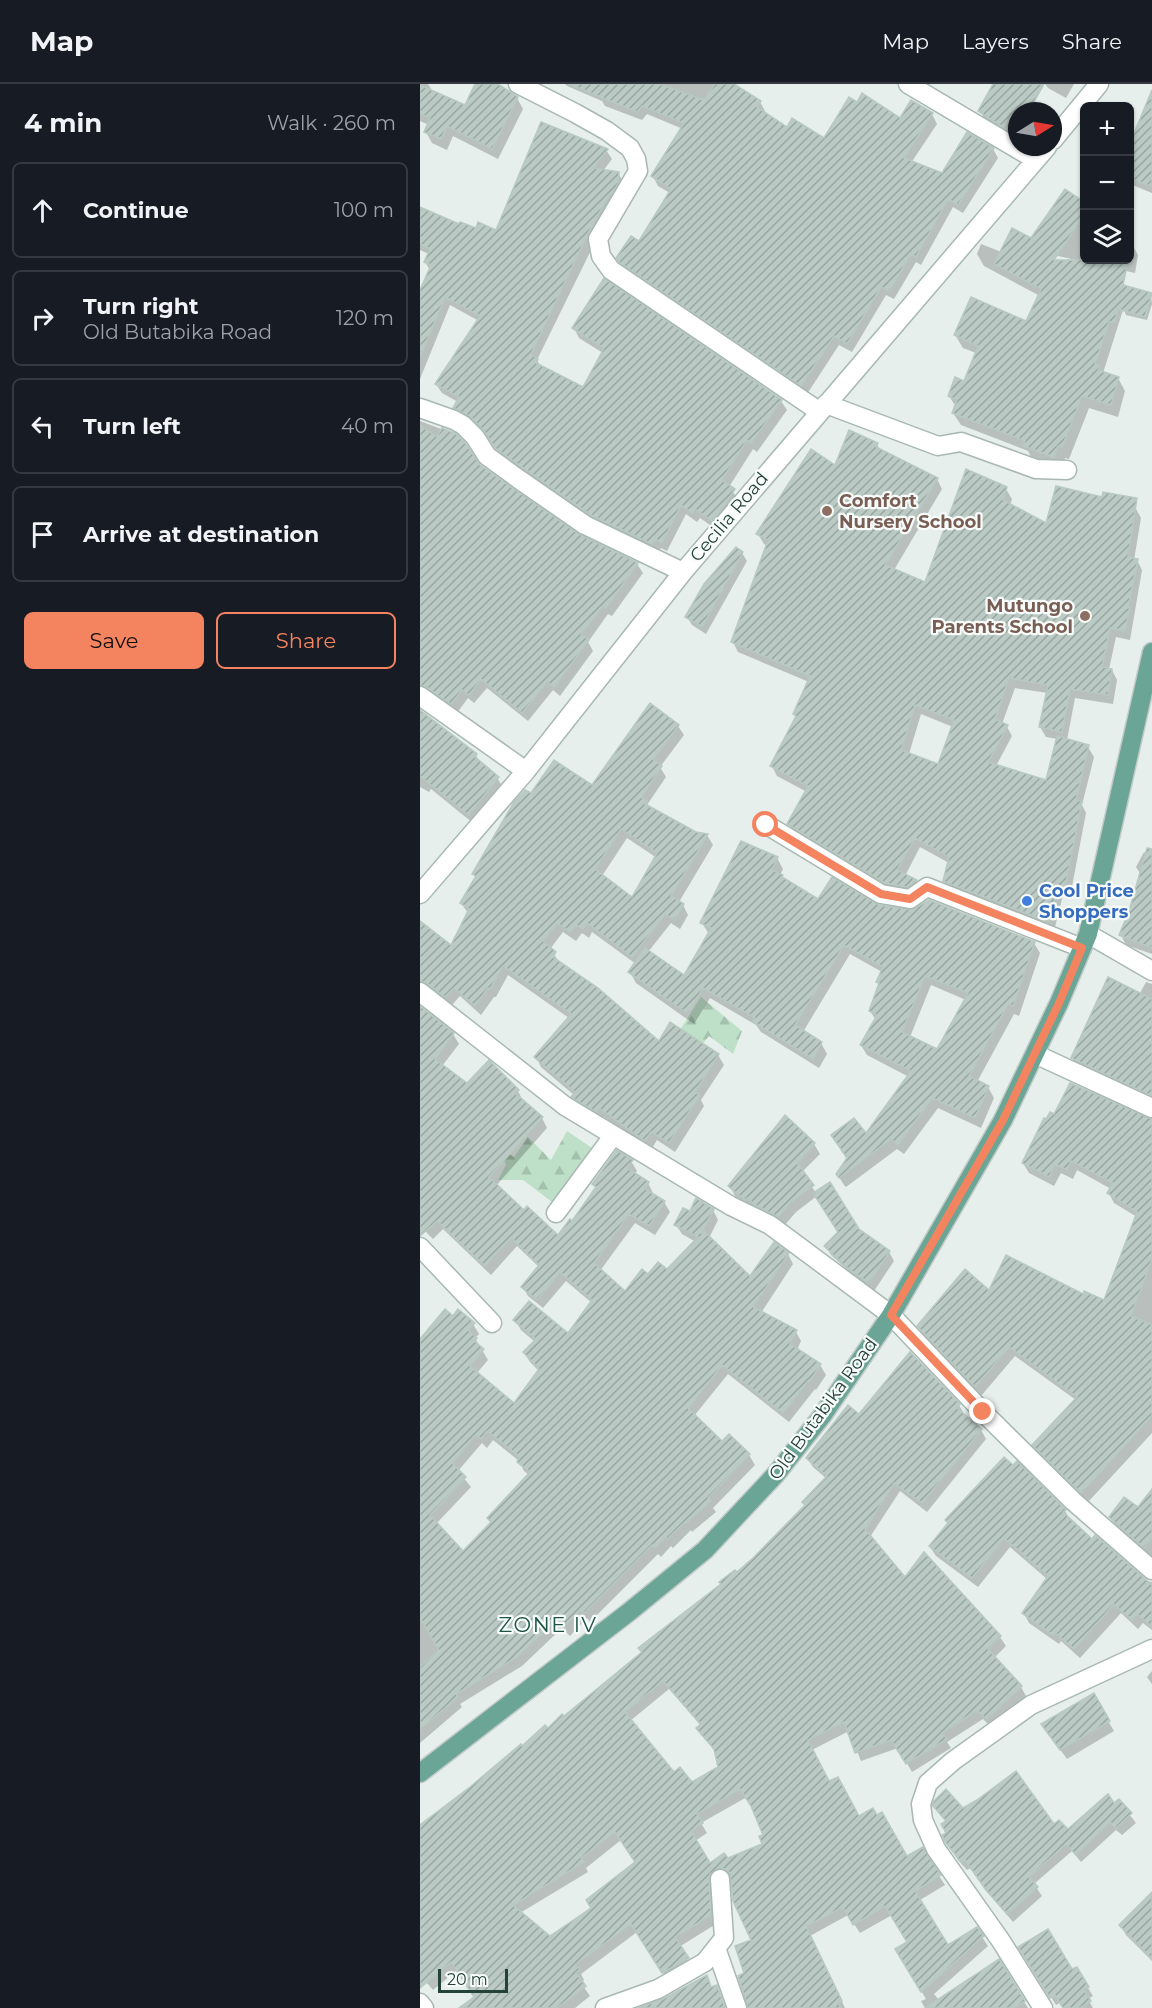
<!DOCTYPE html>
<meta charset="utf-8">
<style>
:root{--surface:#171b24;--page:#20242c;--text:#f1f3f6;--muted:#9ea1a6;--line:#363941;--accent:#f4845f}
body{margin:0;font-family:Montserrat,sans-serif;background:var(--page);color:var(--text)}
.controls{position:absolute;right:18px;top:18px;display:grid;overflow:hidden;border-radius:9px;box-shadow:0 2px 4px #0004}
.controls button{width:54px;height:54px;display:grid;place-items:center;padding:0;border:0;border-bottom:2px solid var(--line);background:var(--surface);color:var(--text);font:30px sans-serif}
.compass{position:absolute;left:588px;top:18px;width:54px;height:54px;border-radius:50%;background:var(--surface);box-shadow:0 2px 4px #0004;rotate:79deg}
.scale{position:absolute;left:18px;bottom:15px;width:70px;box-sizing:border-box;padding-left:6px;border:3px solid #24423a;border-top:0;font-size:16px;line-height:21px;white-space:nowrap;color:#24423a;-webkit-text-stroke:4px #f7fbf9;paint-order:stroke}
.stop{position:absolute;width:18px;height:18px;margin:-14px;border:4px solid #f4845f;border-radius:50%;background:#fff}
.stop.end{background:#f4845f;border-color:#fff;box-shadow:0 2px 6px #0008}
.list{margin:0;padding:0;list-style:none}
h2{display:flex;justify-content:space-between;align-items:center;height:78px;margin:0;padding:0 24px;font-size:26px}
h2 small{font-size:20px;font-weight:400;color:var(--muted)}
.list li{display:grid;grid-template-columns:39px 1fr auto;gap:18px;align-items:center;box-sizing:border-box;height:96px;margin:0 12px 12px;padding:0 12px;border:2px solid var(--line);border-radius:9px}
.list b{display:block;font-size:22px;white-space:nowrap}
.list p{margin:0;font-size:20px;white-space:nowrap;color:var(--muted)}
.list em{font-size:20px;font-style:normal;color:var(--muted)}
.actions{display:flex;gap:12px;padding:18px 24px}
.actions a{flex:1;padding:14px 0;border:2px solid var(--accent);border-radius:9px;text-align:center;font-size:21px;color:var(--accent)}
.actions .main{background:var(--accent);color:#111}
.icon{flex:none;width:33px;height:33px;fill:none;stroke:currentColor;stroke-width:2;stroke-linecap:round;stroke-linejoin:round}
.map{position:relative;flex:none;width:732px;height:1924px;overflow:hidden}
header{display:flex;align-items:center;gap:36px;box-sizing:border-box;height:84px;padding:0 30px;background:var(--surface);border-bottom:2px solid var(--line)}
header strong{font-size:28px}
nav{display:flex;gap:33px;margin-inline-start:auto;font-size:21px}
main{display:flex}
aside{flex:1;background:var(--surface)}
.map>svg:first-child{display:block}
.forest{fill:url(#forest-firs)}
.shadow{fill:#0003;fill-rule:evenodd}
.building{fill:url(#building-hatch);stroke:#b8c9c2;stroke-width:1.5;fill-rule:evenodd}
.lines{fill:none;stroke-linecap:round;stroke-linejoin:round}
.minor-casing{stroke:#a8b8b2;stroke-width:21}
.major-casing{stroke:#c2cac8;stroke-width:21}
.minor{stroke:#fff;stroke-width:18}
.major{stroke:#6aa596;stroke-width:18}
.route{stroke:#f4845f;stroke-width:8}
.education-dot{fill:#8d6e63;stroke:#f7fbf9;stroke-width:2}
.shop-dot{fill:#3f7fe0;stroke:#f7fbf9;stroke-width:2}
.labels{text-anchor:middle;stroke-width:4.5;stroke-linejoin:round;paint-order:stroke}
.education-label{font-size:18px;font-weight:bold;fill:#785e54;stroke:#f7fbf9;text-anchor:start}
.street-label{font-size:18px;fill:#24423a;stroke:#f7fbf9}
.shop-label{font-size:18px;font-weight:bold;fill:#366cbe;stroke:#f7fbf9;text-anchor:start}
.quarter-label{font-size:21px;letter-spacing:1.5px;fill:#1f5548;stroke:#f7fbf9}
</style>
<header>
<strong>Map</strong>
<nav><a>Map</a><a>Layers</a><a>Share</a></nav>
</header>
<main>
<aside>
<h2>4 min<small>Walk · 260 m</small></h2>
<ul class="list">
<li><svg class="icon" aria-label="ahead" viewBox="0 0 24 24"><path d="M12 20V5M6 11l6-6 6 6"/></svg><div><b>Continue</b></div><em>100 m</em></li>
<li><svg class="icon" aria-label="right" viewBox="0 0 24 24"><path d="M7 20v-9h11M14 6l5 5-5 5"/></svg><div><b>Turn right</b><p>Old Butabika Road</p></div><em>120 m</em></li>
<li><svg class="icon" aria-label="left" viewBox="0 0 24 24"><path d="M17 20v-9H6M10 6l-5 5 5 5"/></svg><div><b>Turn left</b></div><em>40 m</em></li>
<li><svg class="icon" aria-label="arrive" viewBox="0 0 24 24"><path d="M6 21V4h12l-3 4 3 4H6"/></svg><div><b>Arrive at destination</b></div></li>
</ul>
<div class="actions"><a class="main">Save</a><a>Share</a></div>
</aside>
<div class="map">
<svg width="732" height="1924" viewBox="0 0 732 1924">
<defs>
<pattern id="forest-firs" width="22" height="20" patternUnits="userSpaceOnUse" patternTransform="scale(1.5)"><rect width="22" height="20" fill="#bfe0c8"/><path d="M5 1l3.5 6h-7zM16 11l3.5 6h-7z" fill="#a4c1ad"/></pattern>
<pattern id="building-hatch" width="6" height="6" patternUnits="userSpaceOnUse" patternTransform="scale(1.5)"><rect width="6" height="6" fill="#bbcac4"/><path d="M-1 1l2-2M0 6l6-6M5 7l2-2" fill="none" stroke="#98a6a0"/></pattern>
</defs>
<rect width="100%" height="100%" fill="#e6efeb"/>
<path class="forest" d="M281,913L322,947L313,970L289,952L281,962L260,946Z
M147,1047L175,1066L132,1118L103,1096H78L86,1081L79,1063L94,1073L108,1053L131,1076Z"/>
<path class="shadow" d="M0,0H8L13,8L46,23L57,0H75L97,14L103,25L78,75L33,52L27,66L12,59L6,48L9,41L0,37Z
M145,0H314L340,18L345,27L344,29L367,45L404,56L480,36L512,30L517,40L491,79L522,91L573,65L578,74L543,129L533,123L501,181L496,178L474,215L466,211L432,268L419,261L387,310L204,184L198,174L220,159L250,109L238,102L233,92L263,45L227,30L222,36L185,22L182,17L147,2Z
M625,0H654L646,14L628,4Z
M560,27L597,31V55L567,39Z
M721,35L732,36V109L710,100V63Z
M186,66L192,75L183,87L198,89L204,99L117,276L121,283L164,305L183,269L159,254L154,244L184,196L361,317L367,326L337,368L333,365L309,403L319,416L297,446L280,434L277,438L266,430L247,467L241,464L237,469L177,440L83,374L72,356L58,342L41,333L35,324L38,318L22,309L16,300L59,237L30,221L0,295V209L10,186L5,178L9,170L0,166V138L63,151L77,148Z
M660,117L664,125V176H710V158H711L718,171L715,189L620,168Z
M561,160L696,213L703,226L683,289L698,294L705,307L698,333L669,324L649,375L645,374L641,385L612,375L608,367L541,341L533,329L536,323L529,312L545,299L556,269L543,264L535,251L607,239L620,212L564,182L557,170Z
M731,211L732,220L727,236L706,231L704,226Z
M0,337L29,348L59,382L158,452L217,480L223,489L192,532L188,530L168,558L173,567L140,612L133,606L108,637L67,604L54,619L48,614L37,629L0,612Z
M457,360L461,368L517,395L522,405L474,486L506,500L586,405L592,415L590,421L627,441L715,423L721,434L714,476H717L722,486L710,556L696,553L689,585L692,586L697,596L693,620L655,614L647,656L668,663L674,673L662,721L666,729L650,813L643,811L634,847L530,807L524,797L529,779L500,763L485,792L496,797L501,807L472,809L375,750L369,740L387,708L357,692L352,682L376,634L374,630L389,598L318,568L313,558L348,462L344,460L338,450L416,383ZM595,604L628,609L620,643L626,653L638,655L627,697L576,682L592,652L587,643L582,640ZM501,630L533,643L519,682L489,670Z
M322,469L327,477L286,550L272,541L267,533Z
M0,628L56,671L60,680L77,694L83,703L53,739L11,705L9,708L0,703Z
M258,642L264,651L240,683L246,693L227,721L230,725L275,750L287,751L293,761L259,818L263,821L268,831L260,845L251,839L228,868L264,894L289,850L282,839L357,774L363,785L360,791L364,796L399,817L458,822L614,859L620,869L599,932L594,930L557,998L568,1003L574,1014L561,1044L518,1024L484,1070L477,1065L426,1103L424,1101L417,1090L489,993L447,971L441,961L456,936L450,927L460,901L458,897L462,888L430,870L383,948L401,959L407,970L399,984L341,948L336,941L290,914L274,940L216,899L210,888L216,880L172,848L169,854L162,849L156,857L143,848L130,865L140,879L239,959L298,971L304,981L281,1016L284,1022L255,1068L237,1056L231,1066L184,1033L182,1036L159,1022L153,1013L154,1011L121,983L116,973L149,934L88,891L76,913H74L61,931L40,912L31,922L0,908V839L32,863L48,829L41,819L56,794L54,790L112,711L172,704ZM207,754L237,774L212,815L182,792ZM511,901L546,916L518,967L490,953Z
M724,768L732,772V870L706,861L701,851L710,827L721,791L716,783Z
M726,898L732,900V1018L658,984L652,974L720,909Z
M0,924L33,950L39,960L22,982L47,1001L98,1007L103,1017L122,1034L127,1044L76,1102L104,1128L138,1154L152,1139L177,1105L173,1100L211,1077L217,1087L214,1091L228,1099L233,1109L232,1111L244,1118L250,1128L235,1151L215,1139L180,1187L205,1209L229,1192L248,1188L276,1158L262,1150L256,1141L271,1129L293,1126L298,1136L289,1154L331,1194L368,1170L373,1180L341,1229L376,1248L381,1257L377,1266L400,1281L406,1291L396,1306L395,1305L369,1338L308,1290L274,1332L302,1360L309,1353L329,1371L335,1381L293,1424L296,1428L272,1448L271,1446L253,1464L251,1462L241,1473L238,1470L170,1538L167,1534L150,1552L142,1544L102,1582L40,1620L42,1623L0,1659V1258L33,1234L53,1240L59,1250L55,1254L68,1276L57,1289L94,1321L119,1287L110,1278L104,1268L115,1258L101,1246L95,1236L148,1251L172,1219L146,1197L123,1224L108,1212L103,1203L119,1183L97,1162L71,1191L23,1145L13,1155L0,1142ZM73,1356L99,1377L104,1387L109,1391L72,1439L42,1469L16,1440L51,1403L38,1387L62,1359L67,1364Z
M732,1035V1349L668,1418L620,1371L614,1361L656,1316L595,1272L561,1312L504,1252L498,1242L569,1208L663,1212L684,1218L717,1133L694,1119L689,1109L691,1105L657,1086L653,1095L641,1089L634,1102L609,1089L603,1079Z
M394,1060L400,1070L382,1088L396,1109L438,1146L469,1168L474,1177L454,1207L433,1191L411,1171L406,1162L419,1149L397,1112L376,1128L364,1142L342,1131L333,1122L331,1124L315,1112L310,1102Z
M539,1321L544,1330L561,1346L566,1355L507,1428L480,1407L450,1453L485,1495L580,1553L586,1562L574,1574L601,1603L606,1612L572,1644L563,1635L527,1658L531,1664L492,1688L478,1664L441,1677L429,1647L392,1666L409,1699L439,1734L487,1774L519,1792L525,1801L500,1816L527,1863L562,1853L568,1862L514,1910L519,1916L579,1877L608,1924H505L501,1917L506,1915L477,1866L489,1859L472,1831L440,1849L428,1831L390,1852L425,1924H329L326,1890L333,1857L312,1794L306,1793L296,1840L259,1863L272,1884L249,1898L217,1848L161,1890L164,1896L161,1899L170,1912L155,1924H41L55,1914L37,1886L13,1906L0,1891V1742L144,1634L334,1475L386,1422L407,1395L393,1383L387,1374L439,1332ZM249,1605L281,1642L278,1644L296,1669L300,1684L272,1700L254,1690L210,1637ZM327,1713L345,1752L344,1761L307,1776L289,1781L275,1757L287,1749L281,1739ZM201,1756L216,1778L173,1824L129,1854L100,1829L168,1788L166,1784Z
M732,1407V1475L696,1443L690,1433L718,1426Z
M645,1427L651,1437L672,1458L724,1496L732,1498V1546L723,1539L718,1545L701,1529L660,1574L641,1557L639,1560L609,1539L604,1529L627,1495L590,1463L558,1503L516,1472L510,1463L528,1440L527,1437Z
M732,1587V1600L727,1593Z
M673,1611L694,1647L647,1675L629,1650Z
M699,1717L716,1739L702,1751L696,1746L661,1778L652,1767L614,1800L622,1812L593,1838L571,1812L551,1784L547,1786L538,1776L524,1752L528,1750L527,1738L514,1721L543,1728L634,1742L648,1748Z
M732,1810V1877L706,1851L701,1842Z
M605,1871L652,1888L656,1885L673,1912L668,1915L673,1924H645L641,1918L636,1921Z"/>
<path class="building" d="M55,0H78L98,13L72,65L27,42L21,55L4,48L10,34L0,30V1L45,21Z
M149,0H240L284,16L295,0H314L341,17L337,23L367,43L372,34L404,54L429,13L437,18L442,9L480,34L491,16L513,29L484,74L522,89L547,48L574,64L538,121L528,115L496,173L491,170L469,207L461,203L427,260L414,252L381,302L199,178L196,174L211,152L219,157L251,105L231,92L264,39L222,22L217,28Z
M573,0H624L609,27H597V49L587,43L586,45L558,27Z
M732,6V103L710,94V59Z
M121,38L188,65L173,84L199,88L198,100L191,111H189L168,149L111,270L118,275L116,279L163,303L184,264L152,244L184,194L362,316L331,359L327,356L302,396L315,405L301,426L292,437L275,425L272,429L261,421L242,459L235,455L232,460L171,431L75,364L64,347L51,333L33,324L39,313L15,300L60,232L25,213L0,273V206L11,181L4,178L10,165L0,160V123L39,140L40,138L56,144L58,138L76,146Z
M645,105L664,118V131L634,176H708L703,201L732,209L725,233L698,225L695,238H689L675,280L680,282L678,286L699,293L691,321L662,312L642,363L638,362L634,373L603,362L605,357L532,329L537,316L528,312L535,293L544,297L558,262L534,251L551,213L606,237L621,205L574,180L592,144L611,154Z
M0,341L17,353L22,344L36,350L46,360L60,381L94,405L159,450L218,479L186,524L183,522L161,550L169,556L134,603L127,598L102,629L61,595L49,611L42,606L31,620L6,603L0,601Z
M429,346L458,359L456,363L518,394L465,481L505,498L546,385L587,403L583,416L626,439L636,402L682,413L683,408L717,414L708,473L718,475L708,524H710L705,547L690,544L682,583L692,585L688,611L650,605L642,648L619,643L628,601L589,594L575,635L588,641L568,678L626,696L637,652L669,661L656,716L662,717L645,804L638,802L629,838L523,797L529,773L495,754L477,786L497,796L487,803L465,799L367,740L388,702L350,682L376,632L373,630L390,592L311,558L348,456L336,450L391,365L415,381ZM495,621L534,636L518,680L481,666Z
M316,463L323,468L282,543L265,533L284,500Z
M230,619L259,641L233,675L242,682L221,713L227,717L225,720L276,748L288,750L251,812L264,820L254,836L245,830L212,873L167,839L163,845L156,841L150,848L137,839L123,857L136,868L133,873L178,904L239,957L250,938L299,970L275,1008L280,1011L249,1059L231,1048L225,1057L179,1024L176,1028L151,1013L155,1008L114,973L151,930L83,882L70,905L68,904L55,922L34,904L25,913L7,899L0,897V837L31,861L49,825L40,819L56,792L52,790L94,718L105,706L111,709L134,676L172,701ZM201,745L237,769L212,813L175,785Z
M0,626L57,670L55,673L79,693L48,731L0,692Z
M321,757L358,773L352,786L363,791L362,793L398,815L412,793L459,821L492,826L509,816L615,858L593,922L588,920L549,992L569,1002L555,1034L512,1014L478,1061L471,1055L419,1094L416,1090L427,1074L411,1051L434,1034L446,1049L491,987L440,961L457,931L449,927L459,899L456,898L463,883L424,861L375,941L402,958L393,975L333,938L335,934L283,904L268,930L208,888L225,864L264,891L291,844L280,839ZM505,892L548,909L517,965L482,948Z
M727,764L732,765V864L699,851L709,827Z
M688,893L732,915V1012L651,974Z
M0,922L34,949L15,975L47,999L69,976L99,1006L95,1009L123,1033L69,1093L104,1126L107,1122L138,1151L150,1135L152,1137L176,1103L172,1100L197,1066L213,1076L207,1084L229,1098L225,1105L245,1117L229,1142L209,1130L174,1179L205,1207L222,1185L228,1190L238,1178L247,1185L278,1153L254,1141L263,1124L270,1127L276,1114L294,1125L281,1150L284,1147L330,1192L354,1158L369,1169L333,1223L377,1246L370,1260L401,1280L390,1297L389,1296L363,1329L302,1281L268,1324L302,1357L309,1350L330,1370L288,1414L291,1417L266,1439L265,1438L247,1455L245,1453L235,1464L232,1461L164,1529L160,1526L144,1543L136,1536L97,1573L36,1610L38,1613L0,1645V1583L19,1566L0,1534V1255L25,1225L33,1232L38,1225L55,1239L48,1246L57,1254L54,1257L64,1265L50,1282L94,1319L119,1285L103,1268L116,1255L93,1236L109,1217L148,1249L172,1216L140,1188L117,1216L101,1203L119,1181L91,1154L65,1182L17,1137L0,1152ZM67,1347L100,1373L97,1378L110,1388L67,1434L71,1438L43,1467L10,1431L46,1393L32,1379L56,1351L61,1355Z
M650,999L732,1035V1175L711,1232L732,1241V1332L661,1409L612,1361L657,1313L589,1263L555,1303L497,1242L545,1185L569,1206L586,1171L663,1210L664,1207L684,1216L717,1128L687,1109L693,1099L651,1077L647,1086L635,1080L629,1093L602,1079L624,1034L626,1035L630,1028L634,1030Z
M365,1031L395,1059L377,1079L394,1101L371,1118L358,1133L335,1121L327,1114L325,1116L308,1102Z
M410,1098L439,1145L470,1167L449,1199L426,1183L404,1162L418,1148L393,1109Z
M490,1268L540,1320L537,1324L562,1345L502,1419L474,1399L445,1445L485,1493L504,1468L581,1552L568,1565L602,1602L566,1635L557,1626L522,1649L527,1655L486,1680L471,1656L435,1669L424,1638L388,1656L409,1697L418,1693L439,1732L453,1724L457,1731L462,1728L487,1772L503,1763L521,1791L495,1807L528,1861L557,1843L564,1852L501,1908L475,1865L487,1858L465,1822L433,1841L423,1823L386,1842L422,1917L418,1918L421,1924H328L318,1892L324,1889L315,1862L331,1856L313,1817L310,1789L305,1785L299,1784L290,1790L289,1795L291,1831L255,1853L269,1874L242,1889L211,1840L155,1881L160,1885L156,1889L166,1902L137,1924H39L54,1913L31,1878L0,1904V1741L50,1703L101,1660L102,1662L125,1641L128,1644L142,1630L144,1632L222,1568L218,1564L301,1500L299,1498L315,1486L317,1488L333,1474L385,1421L382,1418L407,1392L386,1374L428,1321L439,1330ZM243,1597L281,1640L276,1644L294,1665L298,1683L272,1698L260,1683L254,1688L205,1628ZM320,1705L331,1722L343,1751L339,1752L342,1760L308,1774L304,1769L290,1779L271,1747L283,1739L277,1730ZM195,1748L215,1778L166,1816L171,1824L130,1852L93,1821L164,1778L161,1774Z
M584,1373L593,1381L597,1377L646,1426L643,1428L672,1455L675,1451L732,1501V1543L717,1530L712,1536L694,1520L654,1565L634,1548L633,1551L602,1529L628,1492L584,1454L552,1494L509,1462L528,1439L525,1436Z
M732,1405V1453L724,1464L689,1433L704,1413L718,1423Z
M674,1609L690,1637L640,1666L621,1640Z
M596,1687L634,1740L639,1736L648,1745L688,1710L694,1719L699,1715L712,1729L696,1744L690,1738L656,1771L646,1760L609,1793L618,1803L587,1830L566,1806L545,1776L541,1778L526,1759L522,1751L526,1749L521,1740L526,1737L512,1721L514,1717L526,1705L543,1724L557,1716Z
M732,1808V1875L699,1841Z
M628,1845L652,1885L657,1883L669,1903L664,1906L671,1917L660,1924H643L635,1911L630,1914L598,1863Z
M579,1875L605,1917L594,1924H505Z
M287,1891L291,1903L297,1901L305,1924H218L243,1915Z"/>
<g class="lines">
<g class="minor-casing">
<path id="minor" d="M98,0L155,29L187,47L210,64L216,75L218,87L178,155L181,172L191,186L400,328
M488,0L616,76
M633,56L679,0
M406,320L518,362L541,358L616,385L647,386
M0,324L34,336L43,341L55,353L67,372L100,396L165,441L263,488
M0,612L106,687
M347,741L461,810L490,815L507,803L662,864
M0,810L106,687L263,488L627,63
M668,850L732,887
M0,908L145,1022L311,1122L350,1141L471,1231L563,1328L653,1417L732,1486
M615,970L732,1024
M136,1129L193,1052
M0,1163L72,1239
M296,1864L317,1924
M0,1919L4,1924
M185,1924L238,1905L285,1878L304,1854L300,1795
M623,1924L581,1857L516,1765L503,1736L501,1720L508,1699L533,1677L611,1621L732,1565"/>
</g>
<g class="major-casing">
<path id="major" d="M0,1689L209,1528L285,1466L356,1390L402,1332L471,1231L583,1036L639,919L668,850L732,568"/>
</g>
<use href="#minor" class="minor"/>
<use href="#major" class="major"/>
</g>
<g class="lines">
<path class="route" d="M346,741L461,810L490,815L507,803L662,864L639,919L583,1036L471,1231L563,1328"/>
</g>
<g class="education-dot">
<circle cx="407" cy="427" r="6"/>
<circle cx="665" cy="532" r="6"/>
</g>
<circle class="shop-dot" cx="607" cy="817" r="6"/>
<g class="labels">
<g class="education-label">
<text x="419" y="423">Comfort<tspan x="419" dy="21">Nursery School</tspan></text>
<text x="653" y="528" text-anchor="end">Mutungo<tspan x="653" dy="21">Parents School</tspan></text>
</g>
<g class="street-label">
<text transform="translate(309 433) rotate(-50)" y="6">Cecilia Road</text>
<text transform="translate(403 1325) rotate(-54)" y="6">Old Butabika Road</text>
</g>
<g class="shop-label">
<text x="619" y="813">Cool Price<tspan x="619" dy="21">Shoppers</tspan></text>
</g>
<g class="quarter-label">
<text x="128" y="1548">ZONE IV</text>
</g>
</g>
</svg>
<div class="controls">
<button>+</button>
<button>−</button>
<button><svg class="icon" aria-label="layers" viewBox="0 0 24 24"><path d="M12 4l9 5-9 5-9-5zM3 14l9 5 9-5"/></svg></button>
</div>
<svg class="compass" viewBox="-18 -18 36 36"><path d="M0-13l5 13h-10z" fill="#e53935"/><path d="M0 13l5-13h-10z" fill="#9ea1a6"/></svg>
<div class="scale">20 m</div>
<div class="stop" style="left:346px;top:741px"></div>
<div class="stop end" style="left:563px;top:1328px"></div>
</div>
</main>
